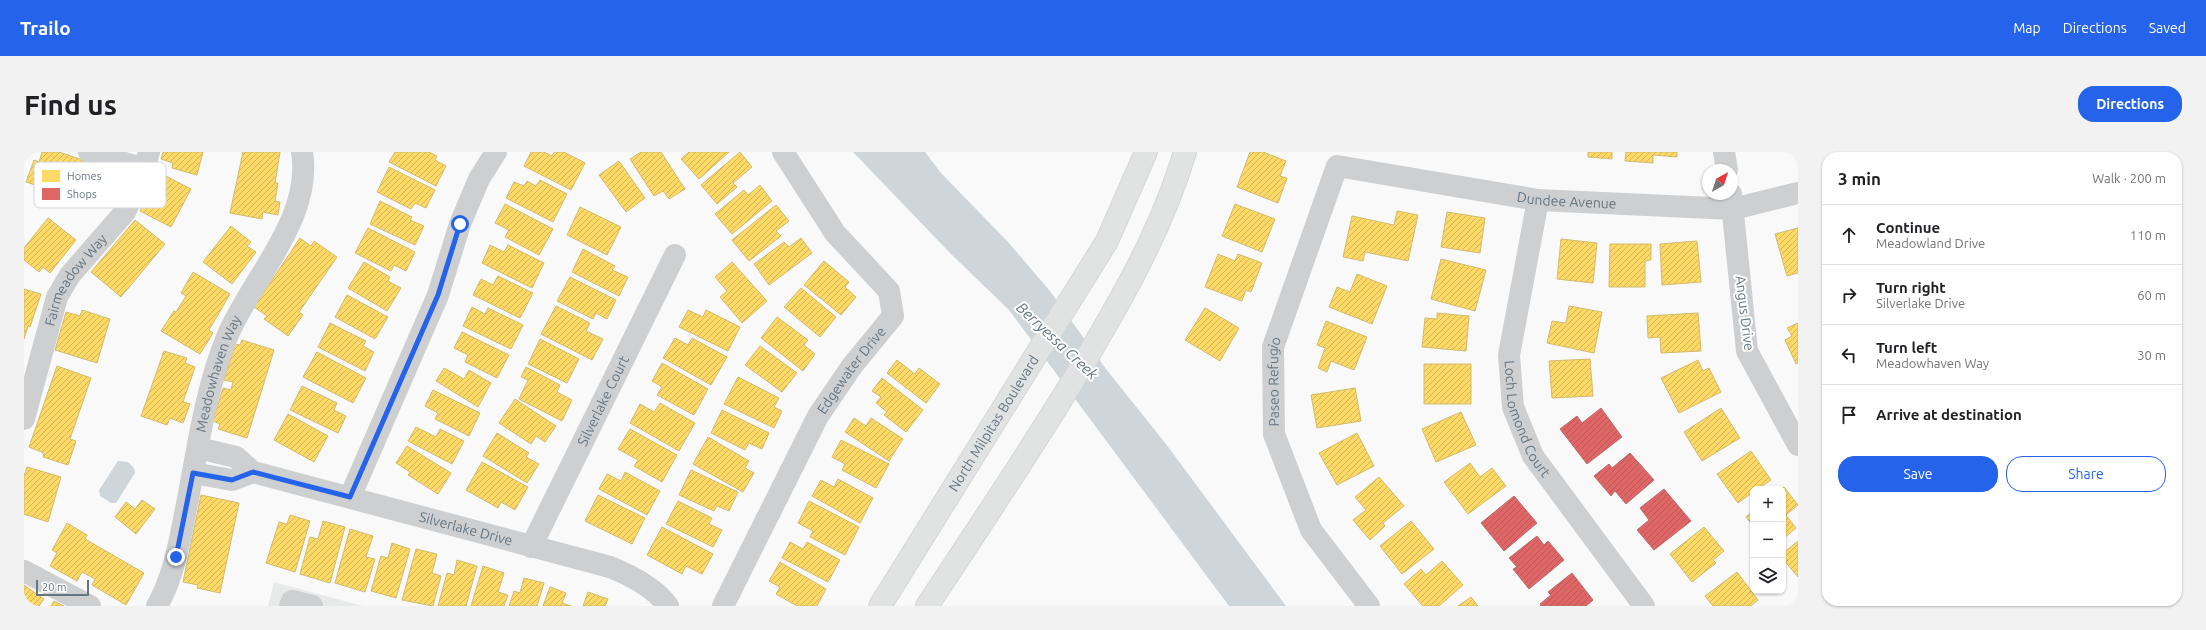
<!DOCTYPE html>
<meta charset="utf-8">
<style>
:root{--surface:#fff;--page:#f2f2f2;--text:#202124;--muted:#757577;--line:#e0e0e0;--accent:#2563eb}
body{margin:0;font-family:Ubuntu,sans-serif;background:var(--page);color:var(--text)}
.controls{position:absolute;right:12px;bottom:12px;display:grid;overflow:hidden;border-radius:8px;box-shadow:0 1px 3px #0004}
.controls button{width:36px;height:36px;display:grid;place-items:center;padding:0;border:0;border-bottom:1px solid var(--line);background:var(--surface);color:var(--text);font:20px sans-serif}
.compass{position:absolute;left:1678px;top:12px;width:36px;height:36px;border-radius:50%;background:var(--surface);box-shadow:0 1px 3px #0004;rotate:39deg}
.scale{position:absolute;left:12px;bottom:10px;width:53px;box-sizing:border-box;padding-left:4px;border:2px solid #657683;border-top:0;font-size:11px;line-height:14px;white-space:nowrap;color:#657683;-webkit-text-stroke:3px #fff;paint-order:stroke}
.stop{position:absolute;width:12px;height:12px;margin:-9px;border:3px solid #2563eb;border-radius:50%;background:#fff}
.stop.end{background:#2563eb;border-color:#fff;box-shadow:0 1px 4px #0008}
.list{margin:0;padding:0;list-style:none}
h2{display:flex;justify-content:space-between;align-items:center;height:52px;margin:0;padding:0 16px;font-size:17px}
h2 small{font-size:13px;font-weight:400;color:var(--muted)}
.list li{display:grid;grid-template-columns:26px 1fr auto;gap:12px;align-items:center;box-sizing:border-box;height:60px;padding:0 16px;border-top:1px solid var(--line)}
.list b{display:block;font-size:15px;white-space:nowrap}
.list p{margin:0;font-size:13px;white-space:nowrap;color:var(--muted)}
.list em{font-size:13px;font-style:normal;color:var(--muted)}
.actions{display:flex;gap:8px;padding:12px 16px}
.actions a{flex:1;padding:9px 0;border:1px solid var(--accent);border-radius:16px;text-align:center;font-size:14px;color:var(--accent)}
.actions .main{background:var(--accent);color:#fff}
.icon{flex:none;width:22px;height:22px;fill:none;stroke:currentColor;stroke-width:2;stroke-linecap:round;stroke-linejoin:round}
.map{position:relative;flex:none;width:1774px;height:454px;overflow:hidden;border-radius:16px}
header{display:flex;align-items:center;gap:24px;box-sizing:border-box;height:56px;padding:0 20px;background:var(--accent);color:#fff}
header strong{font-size:19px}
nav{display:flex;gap:22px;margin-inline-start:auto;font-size:14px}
.intro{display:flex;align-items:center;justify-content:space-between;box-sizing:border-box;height:96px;padding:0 24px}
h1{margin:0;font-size:28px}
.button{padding:10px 18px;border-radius:16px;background:var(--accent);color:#fff;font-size:14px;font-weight:700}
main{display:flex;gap:24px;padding:0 24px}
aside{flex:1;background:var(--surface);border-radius:16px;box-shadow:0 1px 3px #0004}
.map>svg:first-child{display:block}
.built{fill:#e8e9e9}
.water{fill:#ced6d9}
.homes{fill:url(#homes-hatch);stroke:#d1bb6f}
.shops{fill:url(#shops-hatch);stroke:#bb6b6f}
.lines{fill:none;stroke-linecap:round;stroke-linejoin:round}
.major-casing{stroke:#d5d6d7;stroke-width:24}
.minor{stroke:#cecfd0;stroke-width:22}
.major{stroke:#e1e2e2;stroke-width:22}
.route{stroke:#2563eb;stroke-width:5}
.labels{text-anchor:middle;stroke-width:4;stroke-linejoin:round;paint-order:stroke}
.street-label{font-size:14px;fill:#657683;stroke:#fff}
.water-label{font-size:15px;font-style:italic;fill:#60757c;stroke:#fff}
.key{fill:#fff;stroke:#d1d6da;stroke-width:1}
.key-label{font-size:11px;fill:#657683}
</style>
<header>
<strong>Trailo</strong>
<nav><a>Map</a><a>Directions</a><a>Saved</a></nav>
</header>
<div class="intro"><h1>Find us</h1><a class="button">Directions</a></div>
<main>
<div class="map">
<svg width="1774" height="454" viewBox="0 0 1774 454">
<defs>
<pattern id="homes-hatch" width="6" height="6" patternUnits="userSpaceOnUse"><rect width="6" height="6" fill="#ffd966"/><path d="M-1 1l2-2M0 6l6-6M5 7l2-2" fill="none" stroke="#d2b559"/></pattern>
<pattern id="shops-hatch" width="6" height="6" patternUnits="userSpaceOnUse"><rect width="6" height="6" fill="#e06666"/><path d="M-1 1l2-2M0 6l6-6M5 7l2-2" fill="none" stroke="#b95959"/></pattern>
</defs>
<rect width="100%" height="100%" fill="#f9f9f9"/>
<path class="built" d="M250,430L339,454H244Z"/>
<path class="water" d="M829,0H901L917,21L984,90L1026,139L1082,217L1142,292L1262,454H1205L985,158L926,101Z
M94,309L104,310L110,316L111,321L92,351H87L76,344L75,338Z"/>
<path class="homes" d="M18,0H35L74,13L71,23L77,25L68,52L2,30L10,8L15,10Z
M139,0H179L173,23L148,16L149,11L137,7Z
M219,0H256L251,31H254L251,49L256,50L254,63L239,60L238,67L206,61Z
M371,0H405L413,4L411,8L422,14L412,34L365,10Z
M507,0H520L528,4L530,0H540L561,11L547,38L500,14Z
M617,0H637L661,37L645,47L639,39L630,44L606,7Z
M665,0H705L675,27L657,7Z
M716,0L728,15L709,31L713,35L693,52L677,33Z
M1226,0H1239L1262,9L1256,24L1263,26L1254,51L1213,35Z
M1564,0H1588V7L1564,5Z
M1602,0H1653V5L1629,3V11L1601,9Z
M595,9L621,46L602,60L575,23Z
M365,15L411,38L402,56L391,51L387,57L353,40Z
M136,21L167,37L147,75L116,59Z
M516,28L543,42L529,70L482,46L490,30L500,34L503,29L512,34Z
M736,33L748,49L708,82L691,62L720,38L724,43Z
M356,49L388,65L386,68L400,74L391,93L346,72Z
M481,52L529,77L515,103L481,85L485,78L471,71Z
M1211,52L1251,67L1238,100L1198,84Z
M752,53L765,69L752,79L757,84L725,109L708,88Z
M556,55L597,75L583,103L543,83Z
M1373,59L1394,63L1384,109L1341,100L1339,109L1319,105L1328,64L1370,73Z
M1423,60L1461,66L1456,101L1417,95Z
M24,66L52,88L26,121L19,115L15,120L0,108V96Z
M111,68L141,92L97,145L67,120Z
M207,74L227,90L223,94L232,100L208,132L179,110Z
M344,76L391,100L382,119L370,113L367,119L331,101Z
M1774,76V121L1763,124L1751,82Z
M276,86L287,94L290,89L313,105L275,160L279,163L264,184L240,167L243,164L230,155Z
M777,86L788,101L745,133L730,112L760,90L765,95Z
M1537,87L1573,91L1569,131L1533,127Z
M1673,89L1677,130L1638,133L1636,92Z
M1586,92H1627V108L1621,109V135H1585Z
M466,93L480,100L484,93L520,111L508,136L458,111Z
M559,97L591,114L588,118L604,125L595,144L548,120Z
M1194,102L1211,109L1214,102L1238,111L1227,140L1222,138L1218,149L1181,135Z
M1417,107L1462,118L1451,159L1407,147Z
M800,109L825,130L821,135L832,145L817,163L780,133Z
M340,110L366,125L364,129L377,136L363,159L324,136Z
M708,110L743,149L718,171L696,145L703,139L691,125Z
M169,120L206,142L185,178L189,181L176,202L137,179L150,159L152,160L162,144L157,141Z
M1333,122L1363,134L1348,172L1305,155L1313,135L1326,140Z
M474,124L509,141L496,166L449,143L457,127L469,133Z
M546,125L592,148L583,167L572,161L569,167L533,149Z
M777,136L812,165L796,185L760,155Z
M0,137L17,142L6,175L4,174L0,187Z
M323,143L364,165L351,187L311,165Z
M532,154L566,171L562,179L579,187L568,208L517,182Z
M1545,154L1578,160L1570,201L1523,191L1528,169L1542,171Z
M448,155L461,162L464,156L499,173L487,197L439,174Z
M1181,156L1215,176L1196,209L1161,188Z
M58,158L86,167L73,211L31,198L42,160L56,164Z
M664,158L679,165L682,158L716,175L704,199L655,175Z
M1413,161L1445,164L1442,199L1398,195L1401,166L1413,167Z
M1674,161L1677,199L1637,201L1636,185L1624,186L1623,164Z
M753,165L784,188L780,193L791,202L779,219L737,186Z
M1302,169L1343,185L1330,218L1307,209L1303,220L1294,216L1301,196L1293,193Z
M306,171L342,189L339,194L350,200L341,219L294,195Z
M1774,171V211L1772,212L1761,188L1768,184L1763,176Z
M438,180L485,203L473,226L441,210L444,203L430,196Z
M651,186L664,193L668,186L703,205L687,233L639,206Z
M516,187L555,207L543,231L504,212Z
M218,188L250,198L223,286L194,277L196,272L189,269L199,236L207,238L209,230L200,228L211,192L216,193Z
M736,194L773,221L758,240L721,213Z
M140,199L163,206L161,211L171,215L159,250L166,252L159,271L146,266L143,273L117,264Z
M293,200L342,226L329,251L279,225Z
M1566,207L1569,244L1528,246L1525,209Z
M873,208L891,222L895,216L916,232L902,251L863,221Z
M1674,208L1679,219L1685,216L1697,240L1655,261L1637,226Z
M638,211L684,237L670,263L633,243L638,235L628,229Z
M1400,212H1447V252H1400Z
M33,214L67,226L46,287L52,289L44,313L19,305L20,301L5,295Z
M502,215L536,233L533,240L548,248L538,269L495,247L504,228L497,225Z
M420,216L440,227L445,218L467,231L454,255L412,229Z
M714,225L755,246L750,255L758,259L750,276L700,252Z
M858,226L899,258L882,280L860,263L863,260L852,251L857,245L848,239Z
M278,234L313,251L310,258L322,264L314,281L266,258Z
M1331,236L1337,269L1293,276L1287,243Z
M409,238L456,261L445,284L411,267L414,261L401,254Z
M491,247L532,274L521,290L512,284L507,292L475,271Z
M636,251L671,271L655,299L606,271L616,252L630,260Z
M1697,256L1716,286L1678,309L1660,280Z
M698,258L745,281L738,297L725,291L721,298L687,281Z
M1437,260L1452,293L1412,310L1398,277Z
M264,262L304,284L290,310L250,288Z
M830,266L842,274L847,266L879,287L865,309L821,280Z
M392,275L412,285L416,277L440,289L428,312L384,289Z
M606,277L653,303L638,330L610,314L614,308L594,297Z
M473,281L505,301L502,305L515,312L503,331L459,304Z
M1333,281L1350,314L1313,333L1295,301Z
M684,285L725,309L721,316L730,321L719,340L669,312Z
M817,288L865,312L852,336L818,318L821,312L808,305Z
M383,294L427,321L414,342L384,323L386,320L372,311Z
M1727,299L1747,328L1734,337H1729V340L1714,351L1693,322Z
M458,310L504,335L491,358L477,350L474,356L442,338Z
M1446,311L1456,325L1468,316L1482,334L1444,362L1420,330Z
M3,315L37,325L24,370L0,362V324Z
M667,318L714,340L705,359L693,354L690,359L655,343Z
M601,320L636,339L623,363L575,337L583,322L597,329Z
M1355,325L1380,354L1359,371L1361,374L1346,388L1329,368L1342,358L1331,345Z
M814,327L849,346L836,371L788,344L797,328L810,335Z
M1760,335L1774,353L1762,363L1772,376L1759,387V337H1757Z
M177,343L215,351L196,441L173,436L174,433L159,430Z
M574,343L621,366L608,392L561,369Z
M118,348L131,357L112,382L91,365L102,350L111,357Z
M654,349L688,366L685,372L698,378L689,395L642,372Z
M785,349L835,375L821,403L786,385L789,379L774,371Z
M1729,359V374L1722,365Z
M266,363L286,369L271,420L242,411L255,370L263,372Z
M299,369L321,375L306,431L276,422L286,385L294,387Z
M1387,369L1410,397L1378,422L1356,394Z
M43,371L63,383L61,387L120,421L102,453L68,433L71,427L58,420L53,429L26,414L33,401L28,398Z
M638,375L689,402L678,422L662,414L658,422L623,403Z
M1680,375L1700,399L1689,408L1692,411L1668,430L1646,402Z
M326,377L349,384L342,405L351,407L341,440L311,431Z
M1774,389V425L1759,407V401Z
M766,390L779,397L783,390L816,408L804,430L758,406Z
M368,391L386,397L372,446L347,439L357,404L364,406Z
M392,397L413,402L408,421L417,424L409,454L378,448Z
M433,408L453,414L442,454H414L423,421L430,423Z
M1418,409L1439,433L1415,454H1399L1380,432L1397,417L1402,423Z
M756,410L802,437L793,454H773L752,442L756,435L745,429Z
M459,414L480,421L474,440L484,443L480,454H447Z
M1713,420L1734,448L1727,454H1689L1681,444Z
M500,426L520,431L513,454H485L490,439L496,441Z
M0,433L20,447L15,454H0Z
M526,435L542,441L538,451L547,454H519Z
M564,440L584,447L581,454H559Z
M1447,445L1454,454H1434Z
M30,449L40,454H27Z"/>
<path class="shops" d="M1577,256L1598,285L1563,312L1536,277L1553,264L1558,271Z
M1606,301L1630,328L1602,352L1591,339L1587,344L1570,324L1585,312L1588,316Z
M1640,337L1667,369L1630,398L1613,378L1625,368L1616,356Z
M1490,344L1513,371L1480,399L1457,371Z
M1513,384L1520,393L1524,389L1540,408L1505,437L1489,417L1493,415L1485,406Z
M1548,421L1569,448L1562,454H1517L1516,452L1527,443L1524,440Z"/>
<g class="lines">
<g class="major-casing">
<g id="major">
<path id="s8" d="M856,454L1083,89L1122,0"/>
<path d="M903,454C954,377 1005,301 1053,222C1095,152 1137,80 1161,0"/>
</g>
</g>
<g class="minor">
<path d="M65,0L120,17"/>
<path d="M1700,0L1703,18"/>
<path d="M1707,42L1723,199L1774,293"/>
<path id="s1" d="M1514,48L1485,203L1489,255L1509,304L1620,454"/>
<path id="s2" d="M0,267L33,145L46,123L101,60L120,17L125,0"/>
<path id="s3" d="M174,296L212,305L229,320L586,415C606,423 631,436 644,454"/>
<path d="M169,321L208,328L229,320"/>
<path d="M326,345L414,143L436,72L455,27L472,0"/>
<path id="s4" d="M507,395L651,103"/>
<path d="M0,419L66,454"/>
<path id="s5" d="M133,454C149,426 155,393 161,362C173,303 180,241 203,185C227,127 289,67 278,0"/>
<path d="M266,454L268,449L288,454"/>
<path id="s6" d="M699,454L794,264L828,214L869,164L865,139L811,81L759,0"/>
<path id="s7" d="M1345,454L1287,378L1250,282L1249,195L1313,14L1514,48L1709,57L1774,41"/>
</g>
<use href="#major" class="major"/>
</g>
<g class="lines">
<path class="route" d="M152,405L169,321L208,328L229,320L326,345L414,143L436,72"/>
</g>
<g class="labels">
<g class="street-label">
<text dy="5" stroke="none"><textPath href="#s7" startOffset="710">Dundee Avenue</textPath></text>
<text dy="5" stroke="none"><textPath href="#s2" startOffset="150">Fairmeadow Way</textPath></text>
<text transform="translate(1721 161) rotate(83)" y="5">Angus Drive</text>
<text dy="5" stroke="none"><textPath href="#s6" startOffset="269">Edgewater Drive</textPath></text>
<text dy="5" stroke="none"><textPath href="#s5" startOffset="241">Meadowhaven Way</textPath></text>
<text dy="5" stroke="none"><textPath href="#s7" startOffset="251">Paseo Refugio</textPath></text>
<text dy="5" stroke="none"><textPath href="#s4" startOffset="163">Silverlake Court</textPath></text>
<text dy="5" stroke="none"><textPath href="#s1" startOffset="225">Loch Lomond Court</textPath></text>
<text dy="5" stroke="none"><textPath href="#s8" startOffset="215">North Milpitas Boulevard</textPath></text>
<text dy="5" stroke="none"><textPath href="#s3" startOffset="282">Silverlake Drive</textPath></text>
</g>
<g class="water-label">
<text transform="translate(1033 189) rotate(43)" y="5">Berryessa Creek</text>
</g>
</g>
<rect x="10" y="10" width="132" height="46" rx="6" class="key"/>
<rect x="18" y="18" width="18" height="12" fill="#ffd966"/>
<rect x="18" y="36" width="18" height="12" fill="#e06666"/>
<g class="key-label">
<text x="43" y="28">Homes</text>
<text x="43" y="46">Shops</text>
</g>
</svg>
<div class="controls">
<button>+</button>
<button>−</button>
<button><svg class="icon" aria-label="layers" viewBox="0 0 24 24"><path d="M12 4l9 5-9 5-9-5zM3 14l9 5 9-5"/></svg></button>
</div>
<svg class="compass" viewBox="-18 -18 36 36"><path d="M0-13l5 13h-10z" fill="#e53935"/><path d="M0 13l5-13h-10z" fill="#757577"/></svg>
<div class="scale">20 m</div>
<div class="stop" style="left:436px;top:72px"></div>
<div class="stop end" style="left:152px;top:405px"></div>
</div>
<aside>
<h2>3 min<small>Walk · 200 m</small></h2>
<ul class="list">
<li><svg class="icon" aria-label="ahead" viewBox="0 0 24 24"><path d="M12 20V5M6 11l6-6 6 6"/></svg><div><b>Continue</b><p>Meadowland Drive</p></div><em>110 m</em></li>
<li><svg class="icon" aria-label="right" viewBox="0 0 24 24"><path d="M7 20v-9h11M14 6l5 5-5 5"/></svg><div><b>Turn right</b><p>Silverlake Drive</p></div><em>60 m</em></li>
<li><svg class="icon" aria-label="left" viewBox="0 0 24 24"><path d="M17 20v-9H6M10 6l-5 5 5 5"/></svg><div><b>Turn left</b><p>Meadowhaven Way</p></div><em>30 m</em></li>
<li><svg class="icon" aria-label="arrive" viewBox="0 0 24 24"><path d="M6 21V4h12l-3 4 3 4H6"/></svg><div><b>Arrive at destination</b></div></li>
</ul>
<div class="actions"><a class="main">Save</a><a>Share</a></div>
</aside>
</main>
